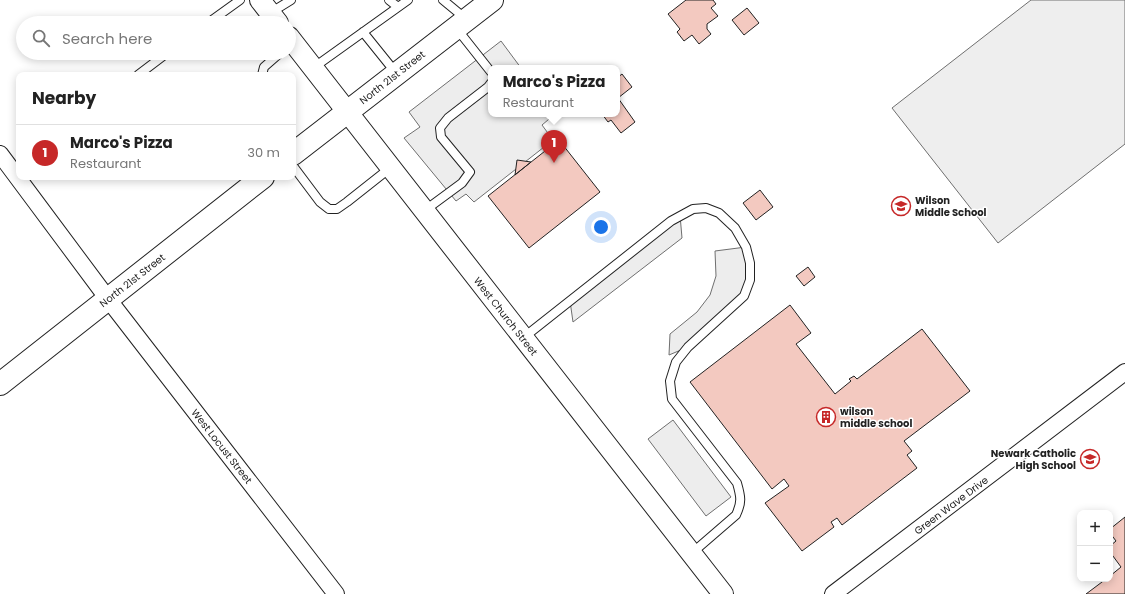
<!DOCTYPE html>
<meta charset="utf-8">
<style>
:root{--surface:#fff;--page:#f2f2f2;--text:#222;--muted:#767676;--line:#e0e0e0;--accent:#c62828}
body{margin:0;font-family:Poppins,sans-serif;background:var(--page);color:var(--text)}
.controls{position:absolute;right:12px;bottom:12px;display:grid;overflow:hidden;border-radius:8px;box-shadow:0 2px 10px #0003}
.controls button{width:36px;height:36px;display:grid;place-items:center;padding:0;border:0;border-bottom:1px solid var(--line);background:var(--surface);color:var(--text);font:20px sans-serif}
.you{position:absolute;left:601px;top:227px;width:14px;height:14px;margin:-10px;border:3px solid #fff;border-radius:50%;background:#1a73e8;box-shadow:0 0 0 6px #1a73e833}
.badge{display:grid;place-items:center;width:26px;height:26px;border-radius:50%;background:var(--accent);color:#fff;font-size:13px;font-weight:700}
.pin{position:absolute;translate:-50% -33px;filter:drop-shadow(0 1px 2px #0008)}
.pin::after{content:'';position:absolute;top:21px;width:14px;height:12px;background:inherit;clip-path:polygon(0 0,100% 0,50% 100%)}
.popup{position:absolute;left:488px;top:65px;width:132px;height:52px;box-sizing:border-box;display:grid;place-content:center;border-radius:8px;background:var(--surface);filter:drop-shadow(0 1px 3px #0005);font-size:13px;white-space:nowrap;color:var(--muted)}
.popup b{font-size:15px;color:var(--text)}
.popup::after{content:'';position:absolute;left:50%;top:100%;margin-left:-8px;border:8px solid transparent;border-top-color:var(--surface)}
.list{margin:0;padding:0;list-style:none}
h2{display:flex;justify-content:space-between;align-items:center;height:52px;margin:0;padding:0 16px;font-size:17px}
h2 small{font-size:13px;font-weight:400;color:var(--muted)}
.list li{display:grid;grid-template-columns:26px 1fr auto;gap:12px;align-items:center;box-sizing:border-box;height:56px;padding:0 16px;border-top:1px solid var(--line)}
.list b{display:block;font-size:15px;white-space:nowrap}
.list p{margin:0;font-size:13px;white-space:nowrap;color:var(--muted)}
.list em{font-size:13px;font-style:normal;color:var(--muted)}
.icon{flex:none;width:22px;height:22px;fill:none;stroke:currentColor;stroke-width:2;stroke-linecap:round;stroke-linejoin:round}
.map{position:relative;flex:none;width:1125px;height:594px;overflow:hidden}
.search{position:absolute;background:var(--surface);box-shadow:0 2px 10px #0003;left:16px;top:16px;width:280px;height:44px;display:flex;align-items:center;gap:10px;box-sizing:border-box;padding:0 14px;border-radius:22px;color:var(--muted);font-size:15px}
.panel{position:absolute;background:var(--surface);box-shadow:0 2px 10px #0003;left:16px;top:72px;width:280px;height:108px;border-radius:8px}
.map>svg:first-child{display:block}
.green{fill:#eee;stroke:#6f6f6f}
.parking{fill:#ededed;stroke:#6f6f6f}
.building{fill:#f3c9c0;stroke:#222}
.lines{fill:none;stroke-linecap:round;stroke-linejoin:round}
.service-casing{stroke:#222;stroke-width:10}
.minor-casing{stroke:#222;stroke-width:18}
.tertiary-casing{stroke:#222;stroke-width:22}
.secondary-casing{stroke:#222;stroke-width:24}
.service{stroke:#fff;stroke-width:8}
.minor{stroke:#fff;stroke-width:16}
.tertiary{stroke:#fff;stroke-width:20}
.secondary{stroke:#fff;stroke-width:22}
.labels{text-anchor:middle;stroke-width:3;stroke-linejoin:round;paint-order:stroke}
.street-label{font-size:10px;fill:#222;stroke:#fff}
.poi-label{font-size:10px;font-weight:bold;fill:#222;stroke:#fff;text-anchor:start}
</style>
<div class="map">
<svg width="1125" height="594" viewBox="0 0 1125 594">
<rect width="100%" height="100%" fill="#fff"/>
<path class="green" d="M1031,0H1125V144L998,243L892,108Z"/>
<path class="parking" d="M501,41L521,68H491V114H555L542,125L553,140L474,202L466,194L456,201L404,138L420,127L409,112Z
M680,215L682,238L573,322L570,301Z
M746,247L750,263L744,296L688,347L669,355L670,334L697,312L710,295L716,276L715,251Z
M673,420L731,497L706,516L648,439Z"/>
<path class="building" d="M686,0H713L716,4L711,8L718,16L707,24V29L711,34L699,44L692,35L684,41L677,32L680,29L668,14Z
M747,8L759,23L744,35L732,20Z
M622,74L632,87L618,98L635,122L621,133L611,120L608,122L602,114H617V78Z
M559,140L600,192L529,248L488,196Z
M517,160L531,162L515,175Z
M760,190L773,207L756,220L743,203Z
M808,267L815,277L804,286L796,276Z
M790,305L811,333L796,344L835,394L851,381L849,379L854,376L857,379L922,329L970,391L904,441L912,451L907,455L917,468L842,525L837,518L831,522L834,527L802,551L765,503L789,486L784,479L772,489L690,382Z
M1125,517V594H1086L1106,579H1110V576L1121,567L1110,552V546L1116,541L1110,533V529Z"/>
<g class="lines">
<g class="service-casing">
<path id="service" d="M389,0L398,7
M443,0L466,19
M270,13L291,0
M208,23L240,0
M457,29L491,72
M363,32L396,73
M313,68L408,0
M138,75L167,53
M262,75L264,67L280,53
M293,166L320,202L329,209H337L347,202L390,168
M424,211L462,183L470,172L441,137L440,128L448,118L488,87L491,83
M523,338L671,221L693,209L706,208L719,213L735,228L746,247L750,263V280L744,296L688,347L676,362L670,381L672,399L737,483C741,497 742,502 736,515L692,553"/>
</g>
<g class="minor-casing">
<path id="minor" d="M0,154L108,299L336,594
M833,594L1125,372"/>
</g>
<g class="tertiary-casing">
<path id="tertiary" d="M260,0L278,23
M289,37L723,594"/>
</g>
<g class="secondary-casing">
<path id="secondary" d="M293,154L492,0
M0,384L263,177"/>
</g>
<use href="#service" class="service"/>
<use href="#minor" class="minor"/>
<use href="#tertiary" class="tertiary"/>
<use href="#secondary" class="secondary"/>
</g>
<defs>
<g id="school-ring" transform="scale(1)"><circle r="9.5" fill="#fff" stroke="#c62828" stroke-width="1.5"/><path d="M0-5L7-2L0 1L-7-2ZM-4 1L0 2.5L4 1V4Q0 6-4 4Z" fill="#c62828"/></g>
<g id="building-ring" transform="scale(1)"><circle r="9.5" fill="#fff" stroke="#c62828" stroke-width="1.5"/><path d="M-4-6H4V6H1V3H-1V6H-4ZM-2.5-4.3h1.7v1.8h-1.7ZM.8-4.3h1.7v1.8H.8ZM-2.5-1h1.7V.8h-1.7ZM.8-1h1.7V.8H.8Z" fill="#c62828"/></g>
</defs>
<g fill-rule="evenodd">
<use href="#school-ring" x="901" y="206"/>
<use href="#building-ring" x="826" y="417"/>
<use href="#school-ring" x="1090" y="459"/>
</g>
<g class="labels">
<g class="street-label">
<text transform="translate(392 77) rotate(-38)" y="4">North 21st Street</text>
<text transform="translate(132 280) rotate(-38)" y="4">North 21st Street</text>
<text transform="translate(506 316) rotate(52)" y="4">West Church Street</text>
<text transform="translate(222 446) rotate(52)" y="4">West Locust Street</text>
<text transform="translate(951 505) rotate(-37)" y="4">Green Wave Drive</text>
</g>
<g class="poi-label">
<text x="915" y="204">Wilson<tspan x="915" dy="12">Middle School</tspan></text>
<text x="840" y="415">wilson<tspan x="840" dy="12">middle school</tspan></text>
<text x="1076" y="457" text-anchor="end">Newark Catholic<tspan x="1076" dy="12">High School</tspan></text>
</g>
</g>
</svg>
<div class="controls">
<button>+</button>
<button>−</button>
</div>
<div class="you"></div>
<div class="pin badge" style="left:554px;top:163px">1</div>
<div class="popup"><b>Marco's Pizza</b>Restaurant</div>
<div class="search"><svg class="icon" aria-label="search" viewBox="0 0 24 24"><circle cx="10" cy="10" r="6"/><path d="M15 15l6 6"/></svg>Search here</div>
<section class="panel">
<h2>Nearby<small></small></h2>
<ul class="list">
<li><span class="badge">1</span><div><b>Marco's Pizza</b><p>Restaurant</p></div><em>30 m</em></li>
</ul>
</section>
</div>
